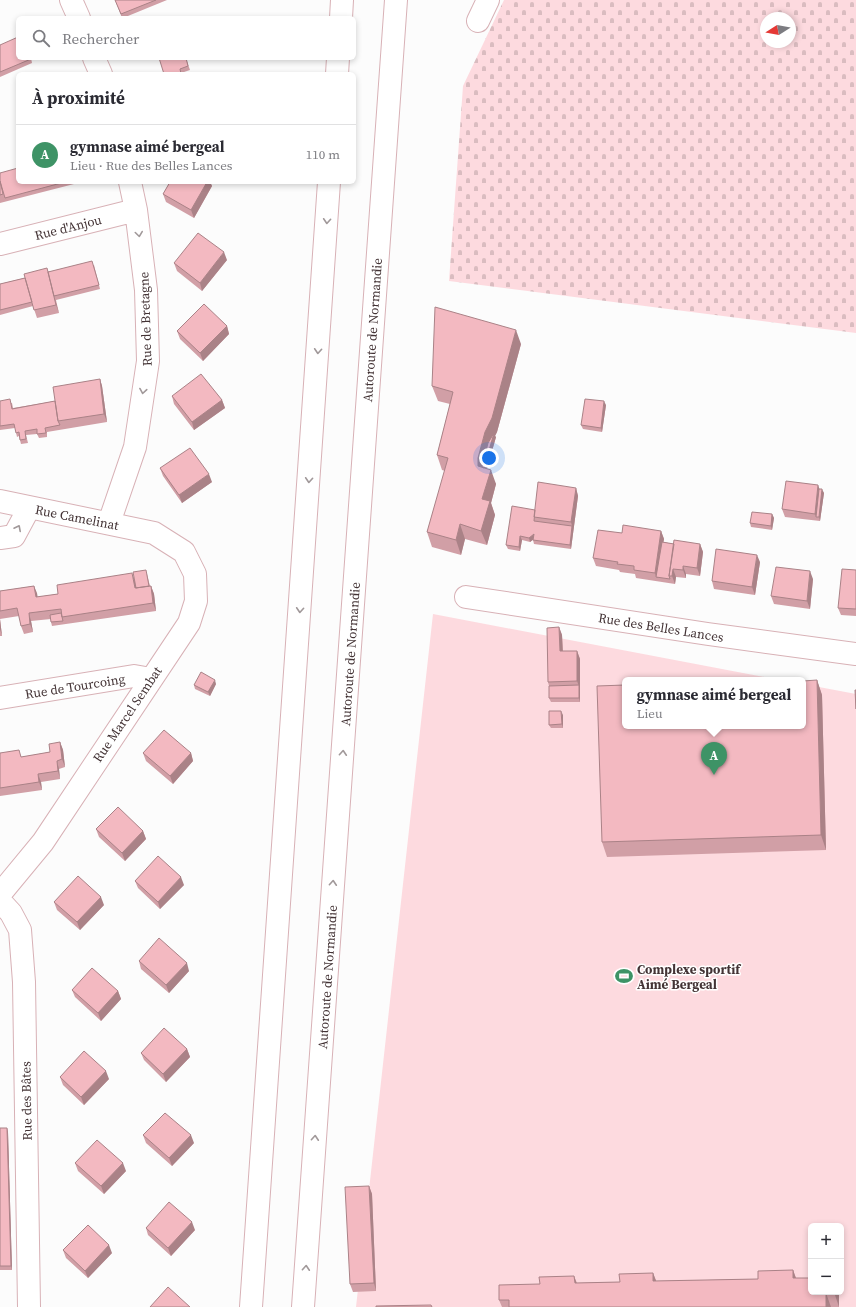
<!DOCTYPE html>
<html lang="fr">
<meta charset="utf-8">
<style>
:root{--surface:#fff;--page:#f7f7f7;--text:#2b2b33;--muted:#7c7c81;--line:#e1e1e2;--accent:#3e9366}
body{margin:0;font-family:"Source Serif 4",serif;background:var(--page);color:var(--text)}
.controls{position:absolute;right:12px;bottom:12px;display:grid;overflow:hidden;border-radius:6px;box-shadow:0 2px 6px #0003}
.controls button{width:36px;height:36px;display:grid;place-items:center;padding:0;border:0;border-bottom:1px solid var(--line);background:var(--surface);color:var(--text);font:20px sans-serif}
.compass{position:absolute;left:760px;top:12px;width:36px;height:36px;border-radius:50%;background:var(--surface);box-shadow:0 2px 6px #0003;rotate:259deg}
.you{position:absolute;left:489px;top:458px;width:14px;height:14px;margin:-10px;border:3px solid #fff;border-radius:50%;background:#1a73e8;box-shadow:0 0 0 6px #1a73e833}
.badge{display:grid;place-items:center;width:26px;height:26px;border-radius:50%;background:var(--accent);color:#fff;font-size:13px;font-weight:700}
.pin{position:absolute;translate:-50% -33px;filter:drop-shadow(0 1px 2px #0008)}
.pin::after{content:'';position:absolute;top:21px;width:14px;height:12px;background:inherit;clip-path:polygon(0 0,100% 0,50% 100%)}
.popup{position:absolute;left:622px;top:677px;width:184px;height:52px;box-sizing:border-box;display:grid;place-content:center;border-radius:6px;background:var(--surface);filter:drop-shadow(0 1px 3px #0005);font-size:13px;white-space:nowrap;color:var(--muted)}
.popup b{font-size:15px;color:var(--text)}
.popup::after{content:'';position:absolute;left:50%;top:100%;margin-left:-8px;border:8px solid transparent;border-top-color:var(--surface)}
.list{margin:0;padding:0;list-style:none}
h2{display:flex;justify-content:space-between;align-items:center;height:52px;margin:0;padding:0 16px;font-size:17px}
h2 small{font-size:13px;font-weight:400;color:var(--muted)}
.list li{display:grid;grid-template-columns:26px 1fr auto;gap:12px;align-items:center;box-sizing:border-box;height:60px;padding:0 16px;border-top:1px solid var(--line)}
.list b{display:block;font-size:15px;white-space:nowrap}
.list p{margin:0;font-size:13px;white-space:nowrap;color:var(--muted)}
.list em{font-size:13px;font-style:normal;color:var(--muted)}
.icon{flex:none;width:22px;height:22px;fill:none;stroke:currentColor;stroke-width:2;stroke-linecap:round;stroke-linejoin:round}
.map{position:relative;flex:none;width:856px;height:1307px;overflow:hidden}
.search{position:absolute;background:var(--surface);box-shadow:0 2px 6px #0003;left:16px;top:16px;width:340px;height:44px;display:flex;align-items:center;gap:10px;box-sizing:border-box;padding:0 14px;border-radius:6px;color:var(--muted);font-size:15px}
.panel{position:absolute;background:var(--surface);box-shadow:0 2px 6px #0003;left:16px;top:72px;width:340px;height:112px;border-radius:6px}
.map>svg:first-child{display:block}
.cemetery{fill:url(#cemetery-stones);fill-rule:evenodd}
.garden{fill:#fddadf;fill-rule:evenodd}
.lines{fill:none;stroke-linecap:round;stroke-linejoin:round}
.minor-casing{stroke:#d8b1b6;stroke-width:24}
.motorway-casing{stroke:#d8b1b6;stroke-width:24}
.minor{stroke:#fff;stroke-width:22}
.motorway{stroke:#fff;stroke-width:22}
.wall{fill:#d19fa6}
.shaded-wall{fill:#aa8287}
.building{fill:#f3b9c1;stroke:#aa8287}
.oneway{stroke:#a1999a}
.labels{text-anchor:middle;stroke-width:3;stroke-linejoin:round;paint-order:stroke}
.street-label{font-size:13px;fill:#433335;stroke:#fff}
.poi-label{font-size:13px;font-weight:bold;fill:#433335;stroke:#fff;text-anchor:start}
</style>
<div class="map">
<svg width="856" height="1307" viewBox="0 0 856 1307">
<defs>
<pattern id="cemetery-stones" width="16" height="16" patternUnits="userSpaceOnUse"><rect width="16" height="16" fill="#fddadf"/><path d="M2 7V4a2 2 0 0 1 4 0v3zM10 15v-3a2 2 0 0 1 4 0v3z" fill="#dabcc0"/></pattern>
</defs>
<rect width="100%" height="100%" fill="#fcfcfc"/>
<path class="cemetery" d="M504,0H856V333L449,281L463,86ZM766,18H790V42H766Z"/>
<path class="garden" d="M433,614L780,680H625V726H803V684L856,694V1307H356ZM811,1226H841V1292H811Z"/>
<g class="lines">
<g class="minor-casing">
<path id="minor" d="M71,0L79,18
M478,21L488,0
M94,58L101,74
M0,244L136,210
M0,501L154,533L184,552L195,574L196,601L189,623L43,842L0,894
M109,523L135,447L148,361L146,290L136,210L130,182
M0,538L14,536L29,508
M466,597L708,634L856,654
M0,698L134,676L151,679
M0,901L11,913L20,930L24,982L29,1307"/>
</g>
<g class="motorway-casing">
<path id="motorway" d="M341,18L342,0
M337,74L338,58
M251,1307L329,182
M303,1307L396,0"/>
</g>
<use href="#minor" class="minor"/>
<use href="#motorway" class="motorway"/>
</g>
<path class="wall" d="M115,0H167L123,18H122Z
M0,45L31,58L32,63L0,77Z
M186,58L190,70L181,73L164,74Z
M0,173L18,182H73L74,184L0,203Z
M170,182H210L212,186L194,218L166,202L163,194Z
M227,260L202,291L177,271L174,263Z
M94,265L100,289L56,300L59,313L37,318L33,306L0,315V284L48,272Z
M227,326L229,334L203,361L180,339L177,331Z
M521,344L497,432L495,436L496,437L487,469L496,484L491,503L495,515L487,545L465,539L461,555L432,547L427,532L445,471L442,470L437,455L450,404L438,401L432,386Z
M100,379L102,386L107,422L47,432V437L39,438L37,434L26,435L28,443L21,444L19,436L17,437L15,428L0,430V401L12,403L13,408L55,401Z
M172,396L222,400L225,408L194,430L174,404Z
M606,405L602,432L583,429L581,425Z
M160,468L212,482L182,503L163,476Z
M818,485L819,489L824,493L820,521L785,517L782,509Z
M576,488L578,496L571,549L534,544L533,540L530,542L522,540L520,551L508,549L506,545L535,510Z
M772,514L774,518L772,530L751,527L750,523Z
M661,531L664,539L663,542L674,544H700L703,552L700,576L686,574V578L676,577L675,584L636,578L635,574L620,572L619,570L596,566L593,558L622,533Z
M760,562L755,595L714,589L712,581Z
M856,570V616L841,615L838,608Z
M147,574L150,586H151L154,594L156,611L52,626L51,622V619L31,621L33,632L24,634L21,626L19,616L0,619L2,636H0V591L34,586L37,597L58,594L134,580Z
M813,579L810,609L774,604L771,596Z
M559,627L562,635L563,651H577L580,659V702H551L549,698V686L548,682Z
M817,680L822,695L826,850L607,857L602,842Z
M216,684L210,696L195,689L194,685Z
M563,715V728H551L549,725Z
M60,742L63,750L65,767L59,769L60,779L41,782L42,790L0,796V753L22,757L50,752Z
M143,753H191L193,761L173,784L146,761Z
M96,829L143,831L146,839L125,861L99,837Z
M135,881L184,885L160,909L138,888Z
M54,902L104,905L80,930L57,910Z
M139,961L189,971L169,993L141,969Z
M72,990L118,991L121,999L101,1021L75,997Z
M187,1049L190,1057L166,1082L144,1060L141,1053Z
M60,1077L109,1079L84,1105L63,1085Z
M0,1128H7L8,1132L12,1270H0Z
M143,1135L194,1143L172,1166L146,1143Z
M75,1163L126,1171L104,1194L78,1171Z
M369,1186L372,1194L376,1291L353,1292L350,1284Z
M146,1228L195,1230L171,1256L148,1235Z
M63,1250L112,1253L88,1278L66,1258Z
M793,1270L796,1278L839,1292V1307H502L499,1300L540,1284L574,1276L577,1283L620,1282L653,1273L656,1281L758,1279Z"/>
<path class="shaded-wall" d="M207,182H210L212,186L194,218L191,210Z
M224,252L227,260L202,291L200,283Z
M47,268L50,276L54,296L59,313L56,305Z
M227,326L229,334L203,361L200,353Z
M516,330L521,344L497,432L495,436L496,437L484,479L478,466V458L485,432Z
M100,379L102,386L107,422L104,414Z
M222,400L225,408L194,430L192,422Z
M604,401L606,405L602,432L601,428Z
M491,470L496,484L491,503L495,515L487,545L481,531L482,499Z
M209,474L212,482L182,503L179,495Z
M818,485L821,493L816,517L815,514Z
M576,488L578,496L571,549L570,545L572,526L571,522Z
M822,489L824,493L820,521L819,517Z
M772,514L774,518L772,530L771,526Z
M460,524L465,539L461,555L456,540Z
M661,531L664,539L658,578L656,577L655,573Z
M534,534L535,538L530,542L529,538Z
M520,536L522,540L520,551L519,547Z
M700,544L703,552L700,576L697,568Z
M757,555L760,562L755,595L752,587Z
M683,566L686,574V578L683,570Z
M673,569L676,577L675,584L672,576Z
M810,571L813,579L810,609L807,601Z
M132,573L135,581L137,592L135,588Z
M34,586L37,593L39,605L36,597Z
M151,586L154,594L156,611L153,603Z
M29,613L31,621L33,632L30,624Z
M0,618V619L2,636L0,629Z
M559,627L562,635L563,659L560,651Z
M577,651L580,659V689L577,681Z
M215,680L216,684L210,696L208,692Z
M817,680L822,695L826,850L821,835Z
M579,685L580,689V702L579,698Z
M561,711L563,715V728L562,724Z
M60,742L63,750L65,767L62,759Z
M191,753L193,761L173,784L170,776Z
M57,761L59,769L60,779L58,771Z
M38,774L41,782L42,790L39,782Z
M143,831L146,839L125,861L122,853Z
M181,877L184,885L160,909L158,902Z
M101,897L104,905L80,930L77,922Z
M187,963L189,971L169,993L166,985Z
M118,991L121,999L101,1021L98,1013Z
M187,1049L190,1057L166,1082L163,1074Z
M106,1071L109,1079L84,1105L81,1097Z
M7,1128L8,1132L12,1270L11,1266Z
M191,1135L194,1143L172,1166L169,1158Z
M123,1163L126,1171L104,1194L101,1186Z
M369,1186L372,1194L376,1291L374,1283Z
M192,1222L195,1230L171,1256L168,1248Z
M109,1245L112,1253L88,1278L85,1271Z
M793,1270L798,1284L793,1278Z
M653,1273L659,1288L653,1281Z
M574,1276L579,1290L575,1283Z
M834,1292H839V1307Z
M826,1293L831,1307H826Z"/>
<path class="building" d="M115,0H156L121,14Z
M18,37V58H31V59L0,72V45Z
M159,58H186L188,66L180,69L181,74H164Z
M18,168V182H65L5,198L0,181V173Z
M0,181L3,194L0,195Z
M170,182H207L191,210L163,194Z
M198,233L224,252L200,283L174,263Z
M92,261L99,285L54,296L48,272Z
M47,268L56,305L34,310L24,274Z
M25,278L32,302L0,310V284Z
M204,304L227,326L200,353L177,331Z
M435,307L516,330L492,418L485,432L478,458V466L491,470L482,499L490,501L481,531L460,524L456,540L427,532L448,458L437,455L453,392L432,386Z
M201,374L222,400L192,422L172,396Z
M100,379L104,414L58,421L53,387Z
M10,399L12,409L55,401L58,421L60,425L45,428L46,433L37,434V429L25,431L26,439L20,440L19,432L16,433L14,424L0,426V401Z
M585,399L604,401L601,428L581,425Z
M494,433L484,468L482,467L488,443Z
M190,448L209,474L179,495L160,468Z
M786,481L818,485L815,514L782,509Z
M538,482L576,488L571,522L534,517Z
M819,489H822L819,517H816Z
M512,506L535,510L534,521L572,526L570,545L533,540L534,534L529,538L520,536L519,547L506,545Z
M752,512L772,514L771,526L750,523Z
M623,525L661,531L655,573L634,570V566L617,564L618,562L593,558L598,530L622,533Z
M674,540L700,544L697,568L683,566V570L673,569L672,576H669Z
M662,542L674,544L669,576L670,579L656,577Z
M716,549L757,555L752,587L712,581Z
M776,567L810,571L807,601L771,596Z
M842,569L856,570V609L838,608Z
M146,570L149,586L136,588L133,572Z
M132,573L135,588L151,586L153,603L62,617L61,609L29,613L30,624L21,626L17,608L0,611V591L34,586L36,597L58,594L57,585Z
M61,613L63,621L51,622L50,615Z
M559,627L560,651H577V681L548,682L547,628Z
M201,672L215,680L208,692L194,685Z
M817,680L821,835L602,842L597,686L625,685V726H803V681Z
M579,685V698H549V686Z
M855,690H856V709Z
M549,711H561L562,724L549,725Z
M164,730L191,753L170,776L143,753Z
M60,742L62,759L57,761L58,771L38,774L39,782L0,788V753L19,750L21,757L50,752L49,744Z
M118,807L143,831L122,853L96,829Z
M158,856L181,877L158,902L135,881Z
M78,876L101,897L77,922L54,902Z
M159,938L187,963L166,985L139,961Z
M92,968L118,991L98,1013L72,990Z
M164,1028L187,1049L163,1074L141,1053Z
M84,1051L106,1071L81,1097L60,1077Z
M165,1113L191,1135L169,1158L143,1135Z
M0,1128H7L11,1266H0Z
M97,1140L123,1163L101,1186L75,1163Z
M369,1186L374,1283L350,1284L345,1187Z
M169,1202L192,1222L168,1248L146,1228Z
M88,1225L109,1245L85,1271L63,1250Z
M793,1270V1278H811V1292H834L826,1293V1307H509V1300H499V1285L540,1284L539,1277L574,1276L575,1283L620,1282L619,1274L653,1273V1281L758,1279V1271Z
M168,1287L190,1307H150Z
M431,1305L432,1307H376V1306Z"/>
<defs><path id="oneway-chevron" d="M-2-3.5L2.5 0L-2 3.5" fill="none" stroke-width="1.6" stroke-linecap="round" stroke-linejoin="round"/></defs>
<g class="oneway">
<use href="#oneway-chevron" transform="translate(327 221) rotate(94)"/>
<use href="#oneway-chevron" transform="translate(139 234) rotate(82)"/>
<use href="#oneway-chevron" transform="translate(318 351) rotate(94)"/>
<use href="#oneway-chevron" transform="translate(143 391) rotate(99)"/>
<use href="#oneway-chevron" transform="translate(309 480) rotate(94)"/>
<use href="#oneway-chevron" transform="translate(18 528) rotate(-63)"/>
<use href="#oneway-chevron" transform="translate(300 610) rotate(94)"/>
<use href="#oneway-chevron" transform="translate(343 753) rotate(-86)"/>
<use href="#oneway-chevron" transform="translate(333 883) rotate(-86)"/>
<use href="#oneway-chevron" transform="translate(315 1138) rotate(-86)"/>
<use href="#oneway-chevron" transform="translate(306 1268) rotate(-86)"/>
</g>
<defs>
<g id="stadium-bare" transform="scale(1.38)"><path d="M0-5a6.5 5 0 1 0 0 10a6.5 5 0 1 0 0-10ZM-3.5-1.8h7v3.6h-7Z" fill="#3e9366" stroke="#fff" stroke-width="2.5" paint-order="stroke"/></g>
</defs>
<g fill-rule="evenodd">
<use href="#stadium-bare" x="624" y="976"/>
</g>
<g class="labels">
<g class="street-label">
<text transform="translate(68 227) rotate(-14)" y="5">Rue d'Anjou</text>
<text transform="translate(145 319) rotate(-92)" y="5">Rue de Bretagne</text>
<text transform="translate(372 330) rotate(-86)" y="5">Autoroute de Normandie</text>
<text transform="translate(77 517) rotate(11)" y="5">Rue Camelinat</text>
<text transform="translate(661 627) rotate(9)" y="5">Rue des Belles Lances</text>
<text transform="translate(350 654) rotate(-86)" y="5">Autoroute de Normandie</text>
<text transform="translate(75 686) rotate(-9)" y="5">Rue de Tourcoing</text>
<text transform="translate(127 714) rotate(-56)" y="5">Rue Marcel Sembat</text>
<text transform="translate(327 977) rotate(-86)" y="5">Autoroute de Normandie</text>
<text transform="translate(26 1101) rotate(-91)" y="5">Rue des Bâtes</text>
</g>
<g class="poi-label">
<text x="637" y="974">Complexe sportif<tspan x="637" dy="15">Aimé Bergeal</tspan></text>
</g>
</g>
</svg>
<div class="controls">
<button>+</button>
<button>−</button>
</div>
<svg class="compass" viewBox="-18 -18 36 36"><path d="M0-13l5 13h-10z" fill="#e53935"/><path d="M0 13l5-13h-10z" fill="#7c7c81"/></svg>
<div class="you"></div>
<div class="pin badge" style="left:714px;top:775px">A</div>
<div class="popup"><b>gymnase aimé bergeal</b>Lieu</div>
<div class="search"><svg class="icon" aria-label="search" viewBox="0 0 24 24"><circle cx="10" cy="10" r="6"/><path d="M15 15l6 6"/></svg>Rechercher</div>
<section class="panel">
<h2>À proximité<small></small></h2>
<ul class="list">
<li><span class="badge">A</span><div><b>gymnase aimé bergeal</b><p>Lieu · Rue des Belles Lances</p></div><em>110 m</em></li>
</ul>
</section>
</div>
